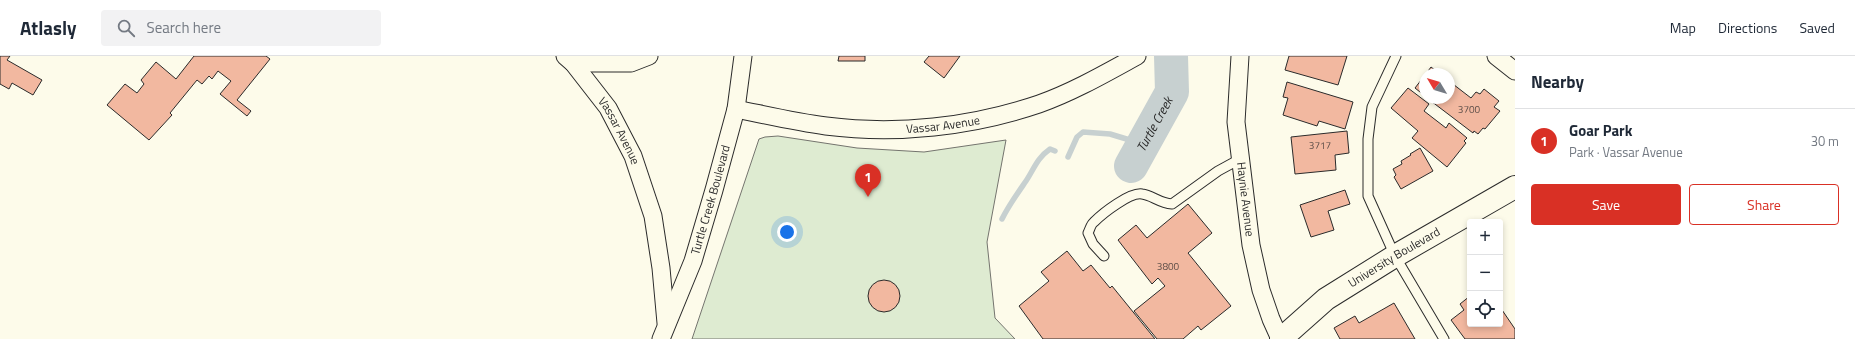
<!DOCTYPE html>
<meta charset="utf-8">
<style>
:root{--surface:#fff;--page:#f2f2f3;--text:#1f2937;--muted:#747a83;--line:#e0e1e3;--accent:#d93025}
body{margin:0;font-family:"Titillium Web",sans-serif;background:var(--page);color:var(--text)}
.controls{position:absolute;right:12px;bottom:12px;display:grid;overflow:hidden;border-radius:4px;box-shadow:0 2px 6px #0003}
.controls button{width:36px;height:36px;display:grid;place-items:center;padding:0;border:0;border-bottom:1px solid var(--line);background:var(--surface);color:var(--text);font:20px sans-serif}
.compass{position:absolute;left:1419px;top:12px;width:36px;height:36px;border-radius:50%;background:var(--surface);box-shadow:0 2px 6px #0003;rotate:308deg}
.you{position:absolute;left:787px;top:176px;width:14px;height:14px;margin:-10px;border:3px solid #fff;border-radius:50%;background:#1a73e8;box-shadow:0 0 0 6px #1a73e833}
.badge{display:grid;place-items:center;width:26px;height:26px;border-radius:50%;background:var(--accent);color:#fff;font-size:13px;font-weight:700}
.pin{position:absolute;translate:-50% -33px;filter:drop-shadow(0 1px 2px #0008)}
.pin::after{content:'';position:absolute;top:21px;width:14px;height:12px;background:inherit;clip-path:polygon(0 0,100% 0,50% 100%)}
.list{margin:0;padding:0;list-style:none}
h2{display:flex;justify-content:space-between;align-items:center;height:52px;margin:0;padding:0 16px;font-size:17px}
h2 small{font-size:13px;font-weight:400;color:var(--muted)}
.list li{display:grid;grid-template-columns:26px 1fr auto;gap:12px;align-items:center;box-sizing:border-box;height:64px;padding:0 16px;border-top:1px solid var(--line)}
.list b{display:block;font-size:15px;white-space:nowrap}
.list p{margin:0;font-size:13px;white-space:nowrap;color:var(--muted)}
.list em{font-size:13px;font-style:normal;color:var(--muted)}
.actions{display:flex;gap:8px;padding:12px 16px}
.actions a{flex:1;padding:9px 0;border:1px solid var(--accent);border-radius:4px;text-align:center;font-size:14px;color:var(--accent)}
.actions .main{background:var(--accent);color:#fff}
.icon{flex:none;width:22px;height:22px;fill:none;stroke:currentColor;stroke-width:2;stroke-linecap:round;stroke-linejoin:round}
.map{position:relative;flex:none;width:1515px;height:283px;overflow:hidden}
header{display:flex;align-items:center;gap:24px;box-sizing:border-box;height:56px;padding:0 20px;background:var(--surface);border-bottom:1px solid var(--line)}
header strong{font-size:19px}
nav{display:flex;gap:22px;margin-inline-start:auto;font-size:14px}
.search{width:280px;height:36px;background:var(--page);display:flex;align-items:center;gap:10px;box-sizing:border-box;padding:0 14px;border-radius:4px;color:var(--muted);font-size:15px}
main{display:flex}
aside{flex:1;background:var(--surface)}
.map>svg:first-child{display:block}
.green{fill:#deebd1;stroke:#74746e}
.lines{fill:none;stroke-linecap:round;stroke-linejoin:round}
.stream{stroke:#c7d0d0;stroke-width:5.5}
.river{stroke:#c7d0d0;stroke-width:34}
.building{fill:#f2b8a0;stroke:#2b2b2b}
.lane-casing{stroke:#2b2b2b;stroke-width:11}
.street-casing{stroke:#2b2b2b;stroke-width:19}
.secondary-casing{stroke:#2b2b2b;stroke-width:24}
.lane{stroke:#fdfbea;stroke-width:9}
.street{stroke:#fdfbea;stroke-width:17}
.secondary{stroke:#fdfbea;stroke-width:22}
.labels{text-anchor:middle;stroke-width:3;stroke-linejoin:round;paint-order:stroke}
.number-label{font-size:10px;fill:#5d4e48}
.street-label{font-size:12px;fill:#2b2b2b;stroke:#fdfbea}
.water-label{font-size:13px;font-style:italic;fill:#2b2b2b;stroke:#fdfbea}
</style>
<header>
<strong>Atlasly</strong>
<div class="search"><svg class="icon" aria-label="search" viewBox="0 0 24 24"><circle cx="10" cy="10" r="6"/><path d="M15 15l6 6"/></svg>Search here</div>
<nav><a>Map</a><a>Directions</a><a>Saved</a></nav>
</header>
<main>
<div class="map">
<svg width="1515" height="283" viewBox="0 0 1515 283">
<rect width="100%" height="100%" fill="#fdfbea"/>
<path class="green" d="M778,80L857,92L924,96L1006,84L987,186L995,262L1015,283H692L759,83L765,81Z"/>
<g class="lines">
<path class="stream" d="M1068,101L1077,81L1083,76L1110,78L1143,88
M1002,163C1009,149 1017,138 1026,125C1034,113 1037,102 1050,93L1055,95"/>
<path class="river" id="s1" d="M1131,110L1172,36L1171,0"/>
</g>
<path class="building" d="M0,0H10L7,4L42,24L33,39L12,27L9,33L0,28Z
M194,0H266L270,3L237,44L251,55L247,60L220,38L231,25L218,15L212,23L209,20L202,28L197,24L170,57L172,59L149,84L107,49L125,28L137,37L144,28L141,24L156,6L176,23Z
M839,0H865V5H838Z
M929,0H960L944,22L924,6Z
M1289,0H1347L1338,29L1285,14Z
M1431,11L1440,18H1426Z
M1425,19V40L1415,32Z
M1449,25L1471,42L1476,36L1480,38L1484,33L1499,45L1494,51L1500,55L1485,73L1483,72L1478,78L1474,75L1473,77L1427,42H1449Z
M1287,26L1353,46L1345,73L1319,65L1317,70L1283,59L1288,42L1283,41Z
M1408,32L1429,48L1424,55L1446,72L1449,67L1467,82L1464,85L1466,87L1447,111L1412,82L1418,75L1391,52Z
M1347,75L1349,97L1335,99L1336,114L1295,118L1291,81Z
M1420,92L1433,115L1401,133L1394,121L1396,119L1393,113L1402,108L1401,105L1411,99L1410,98Z
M1345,134L1350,148L1328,155L1334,174L1311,181L1300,149Z
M1188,148L1212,177L1188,197L1231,250L1201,274L1198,270L1183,283H1157L1134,255L1165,230L1158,222L1152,228L1118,184L1136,169L1147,182Z
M1067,195L1083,215L1091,209L1110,232L1112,230L1155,283H1043L1019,250L1049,225L1041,216Z
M868 240a16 16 0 1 1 32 0a16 16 0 1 1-32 0Z
M1470,240V268H1500V251L1515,273V283H1465L1451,264L1464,254L1460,248Z
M1394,247L1415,283H1340L1334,272L1355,260L1359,267Z"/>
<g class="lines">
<g class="lane-casing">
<path id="lane" d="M1396,0L1372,51L1368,83V140L1395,200L1444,283
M1104,200L1093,188L1088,177C1090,173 1091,168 1094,166C1103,157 1130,136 1142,138C1152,139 1159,147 1172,148L1218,115L1240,103"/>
</g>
<g class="street-casing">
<g id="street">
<path id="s2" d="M565,0L573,7L608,52L633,100L653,160L661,212L666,267"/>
<path id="s3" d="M1240,0L1236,66L1251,189L1261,234L1271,263L1280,283"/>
<path d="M1496,0L1515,15"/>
<path d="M573,7H631L649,0"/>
<path id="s4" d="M736,53C766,59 796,66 826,70C897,79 971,71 1039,48C1073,36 1106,17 1137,0"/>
<path id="s5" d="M661,283L693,205L714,134L736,53L743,0"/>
</g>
</g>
<g class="secondary-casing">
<g id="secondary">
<path id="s6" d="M1281,283L1326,243L1395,200L1515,131"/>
</g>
</g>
<use href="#lane" class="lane"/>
<use href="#street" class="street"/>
<use href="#secondary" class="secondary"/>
</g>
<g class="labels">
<g class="number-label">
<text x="1469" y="57">3700</text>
<text x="1320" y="93">3717</text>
<text x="1168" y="214">3800</text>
</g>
<g class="street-label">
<text dy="4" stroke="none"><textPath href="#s4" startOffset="209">Vassar Avenue</textPath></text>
<text dy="4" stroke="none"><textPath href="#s2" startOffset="93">Vassar Avenue</textPath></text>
<text dy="4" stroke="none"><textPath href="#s5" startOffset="148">Turtle Creek Boulevard</textPath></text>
<text dy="4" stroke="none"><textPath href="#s3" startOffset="144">Haynie Avenue</textPath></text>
<text dy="4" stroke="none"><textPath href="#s6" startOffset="140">University Boulevard</textPath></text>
</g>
<g class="water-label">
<text dy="5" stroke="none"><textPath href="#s1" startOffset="48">Turtle Creek</textPath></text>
</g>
</g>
</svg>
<div class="controls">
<button>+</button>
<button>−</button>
<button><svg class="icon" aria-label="locate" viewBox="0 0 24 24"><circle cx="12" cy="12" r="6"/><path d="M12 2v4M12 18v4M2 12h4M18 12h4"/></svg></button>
</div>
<svg class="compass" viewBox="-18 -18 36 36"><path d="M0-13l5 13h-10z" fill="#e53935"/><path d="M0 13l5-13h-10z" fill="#747a83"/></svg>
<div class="you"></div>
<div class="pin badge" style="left:868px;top:141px">1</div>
</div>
<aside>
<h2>Nearby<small></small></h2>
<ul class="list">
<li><span class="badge">1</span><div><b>Goar Park</b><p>Park · Vassar Avenue</p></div><em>30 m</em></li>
</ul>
<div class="actions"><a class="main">Save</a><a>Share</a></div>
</aside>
</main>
